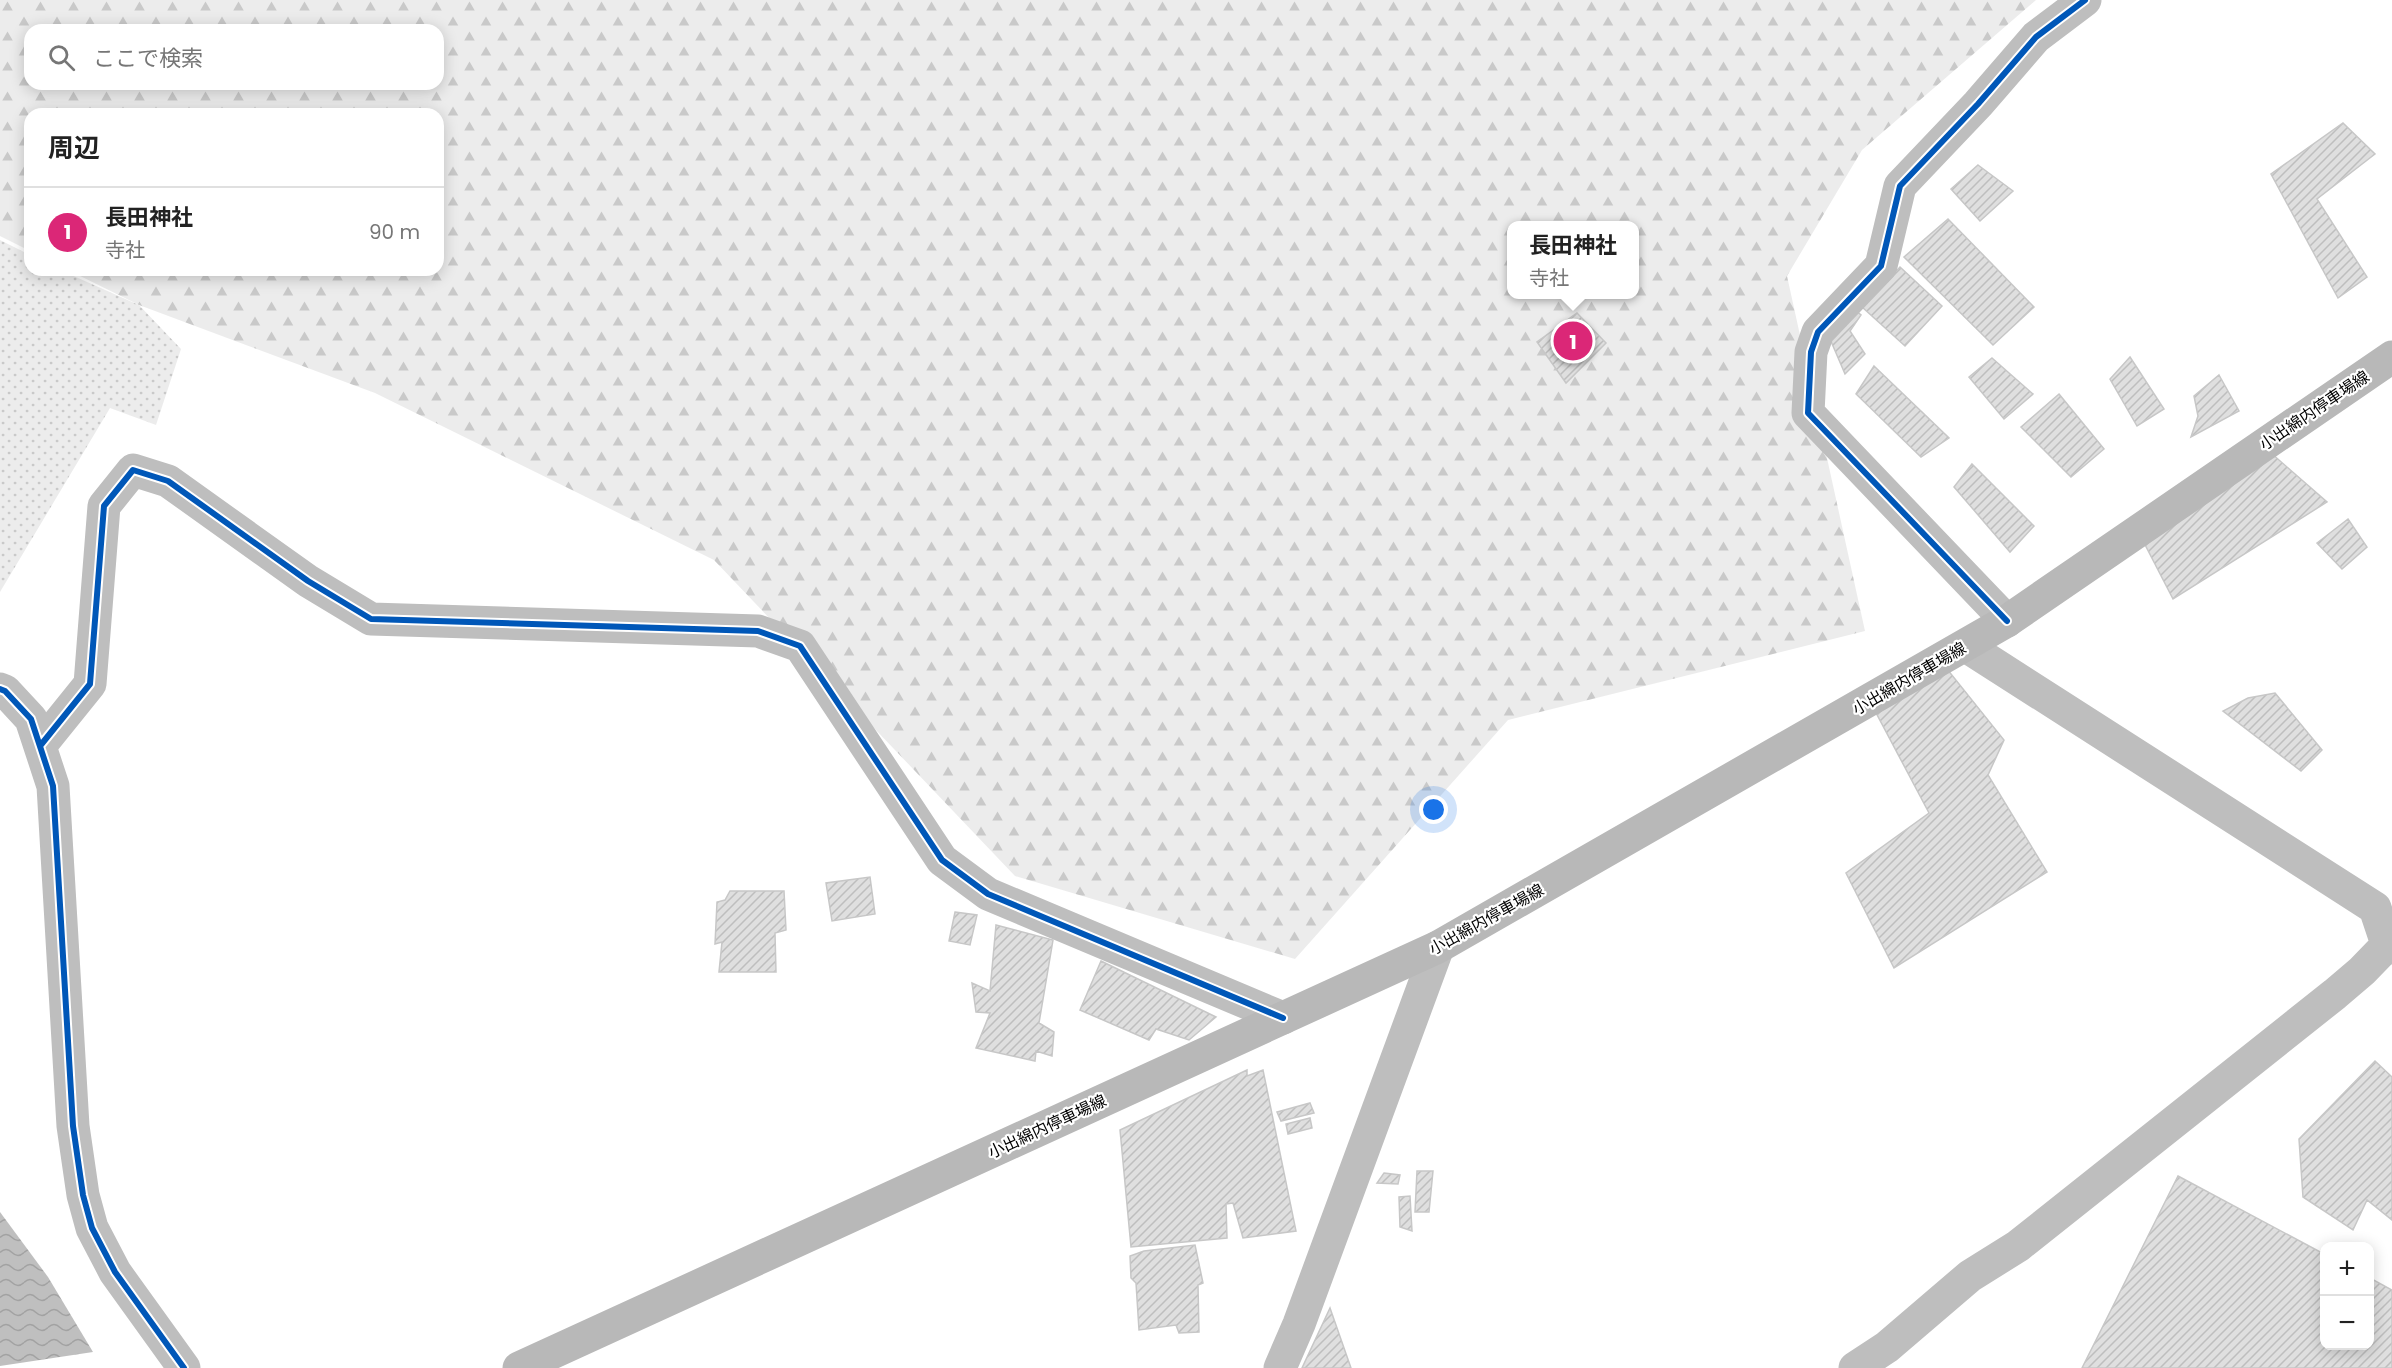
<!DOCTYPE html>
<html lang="ja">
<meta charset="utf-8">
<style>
:root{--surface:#fff;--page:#f2f2f2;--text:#222;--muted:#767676;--line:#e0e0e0;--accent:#db2777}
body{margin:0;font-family:Poppins,"Noto Sans JP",sans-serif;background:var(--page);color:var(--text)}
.controls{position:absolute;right:18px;bottom:18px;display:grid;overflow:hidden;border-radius:12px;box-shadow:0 3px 15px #0003}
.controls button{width:54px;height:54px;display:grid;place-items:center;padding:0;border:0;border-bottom:2px solid var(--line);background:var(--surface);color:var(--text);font:30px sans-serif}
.you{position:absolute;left:1434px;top:810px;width:21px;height:21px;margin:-15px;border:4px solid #fff;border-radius:50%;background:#1a73e8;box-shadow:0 0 0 9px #1a73e833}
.badge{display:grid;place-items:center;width:39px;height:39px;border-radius:50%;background:var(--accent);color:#fff;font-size:20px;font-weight:700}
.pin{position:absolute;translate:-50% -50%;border:3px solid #fff;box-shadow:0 2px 6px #0006}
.popup{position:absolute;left:1507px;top:221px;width:132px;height:78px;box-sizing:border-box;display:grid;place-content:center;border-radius:12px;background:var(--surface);filter:drop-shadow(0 2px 4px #0005);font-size:20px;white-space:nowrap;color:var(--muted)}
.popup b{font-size:22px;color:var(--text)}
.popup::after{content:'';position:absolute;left:50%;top:100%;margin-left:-12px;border:12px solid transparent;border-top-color:var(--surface)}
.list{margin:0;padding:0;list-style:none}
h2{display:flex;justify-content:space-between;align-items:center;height:78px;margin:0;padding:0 24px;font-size:26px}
h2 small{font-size:20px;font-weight:400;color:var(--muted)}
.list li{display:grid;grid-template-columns:39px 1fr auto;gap:18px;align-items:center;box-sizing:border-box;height:90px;padding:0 24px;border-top:2px solid var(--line)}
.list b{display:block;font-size:22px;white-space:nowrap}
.list p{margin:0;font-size:20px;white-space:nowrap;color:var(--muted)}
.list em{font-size:20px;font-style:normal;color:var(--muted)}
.icon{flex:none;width:33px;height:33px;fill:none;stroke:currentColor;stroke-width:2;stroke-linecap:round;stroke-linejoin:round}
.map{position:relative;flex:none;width:2392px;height:1368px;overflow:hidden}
.search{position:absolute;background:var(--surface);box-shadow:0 3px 15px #0003;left:24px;top:24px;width:420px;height:66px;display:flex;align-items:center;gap:15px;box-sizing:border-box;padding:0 21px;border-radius:18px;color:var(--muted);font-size:22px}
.panel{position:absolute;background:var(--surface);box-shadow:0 3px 15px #0003;left:24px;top:108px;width:420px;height:168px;border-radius:18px}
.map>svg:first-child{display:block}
.grass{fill:url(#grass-dots)}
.forest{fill:url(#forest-firs);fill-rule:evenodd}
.water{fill:url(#water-waves)}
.building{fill:url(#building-hatch);stroke:#c7c7c7;stroke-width:1.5}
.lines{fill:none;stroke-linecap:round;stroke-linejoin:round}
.minor{stroke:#bebebe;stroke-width:33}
.secondary{stroke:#b8b8b8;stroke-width:33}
.cycleway-casing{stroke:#fff;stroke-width:10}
.cycleway{stroke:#0057b8;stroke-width:6}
.labels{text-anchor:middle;stroke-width:4.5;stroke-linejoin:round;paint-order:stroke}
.street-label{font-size:16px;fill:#000;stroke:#fff}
</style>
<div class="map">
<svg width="2392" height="1368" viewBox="0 0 2392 1368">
<defs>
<pattern id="grass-dots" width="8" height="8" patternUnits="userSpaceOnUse" patternTransform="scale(1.5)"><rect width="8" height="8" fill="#ececec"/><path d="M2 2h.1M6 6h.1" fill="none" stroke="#c9c9c9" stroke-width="1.8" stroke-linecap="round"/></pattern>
<pattern id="forest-firs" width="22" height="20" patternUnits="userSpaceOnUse" patternTransform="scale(1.5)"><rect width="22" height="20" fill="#ececec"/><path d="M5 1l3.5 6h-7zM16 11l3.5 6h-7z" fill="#c9c9c9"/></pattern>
<pattern id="water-waves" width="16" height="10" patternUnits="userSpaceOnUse" patternTransform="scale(1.5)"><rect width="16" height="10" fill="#bfbfbf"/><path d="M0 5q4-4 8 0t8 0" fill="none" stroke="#a2a2a2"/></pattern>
<pattern id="building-hatch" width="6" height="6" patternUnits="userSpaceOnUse" patternTransform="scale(1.5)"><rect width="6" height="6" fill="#dfdfdf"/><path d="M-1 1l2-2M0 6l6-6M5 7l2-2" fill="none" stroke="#bebebe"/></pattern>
</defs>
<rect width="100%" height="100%" fill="#fff"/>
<path class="grass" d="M0,240L30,255V270H60L139,305L181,349L156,425L110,408L0,592Z"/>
<path class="forest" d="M0,0H2036L1862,150L1787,276L1865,631L1508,720L1295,959L1015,876L714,560L375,393L139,305L68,270H438V114H30V251L0,236ZM30,30H438V84H30ZM1512,226H1634V294H1512Z"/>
<path class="water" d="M0,1212L48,1277L93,1352L0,1366Z"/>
<path class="building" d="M2343,123L2375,154L2317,199L2367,277L2338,298L2271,174Z
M1978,165L2013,191L1980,221L1951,189Z
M1948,219L2034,307L1993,345L1904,257Z
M1900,267L1942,306L1905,346L1862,307Z
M1841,299L1861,315L1850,331L1865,354L1845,374L1821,318Z
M1577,313L1606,343L1566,383L1537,342Z
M2130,357L2164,409L2137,426L2110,379Z
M1992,358L2033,394L2004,419L1969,377Z
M1874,366L1949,438L1921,457L1856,394Z
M2219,375L2239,411L2191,437L2198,416L2194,396Z
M2059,394L2104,449L2071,477L2021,427Z
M2263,446L2327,502L2173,599L2140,535Z
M1972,464L2034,526L2010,552L1954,487Z
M2348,519L2367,547L2342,569L2317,543Z
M1947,669L2004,740L1988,775L2047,872L1894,968L1846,873L1929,813L1874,709Z
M2275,693L2322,750L2301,771L2223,711L2248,698Z
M870,877L875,914L832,921L826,883Z
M730,891H784L786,930L775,933L776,972H719L722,942L715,944L717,902L725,900Z
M955,912L977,915L970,945L949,941Z
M996,925L1053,940L1039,1023L1054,1032L1052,1056L1036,1051L1035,1061L976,1048L990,1013L976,1012L972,983L990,991Z
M1101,961L1216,1017L1189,1040L1156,1029L1149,1040L1080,1010Z
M2375,1061L2392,1077V1220L2367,1200L2353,1230L2303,1197L2299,1139Z
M1247,1070V1076L1263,1070L1296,1231L1243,1238L1233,1203L1226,1204L1227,1238L1131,1247L1120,1130Z
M1310,1103L1314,1113L1281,1121L1277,1112Z
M1310,1118L1312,1128L1288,1134L1286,1124Z
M1417,1171H1433L1429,1212H1415Z
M1384,1173L1400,1175L1398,1184L1377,1183Z
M2178,1176L2324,1254V1346H2370V1278L2392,1290V1368H2082Z
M1410,1196L1412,1231L1400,1227L1399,1197Z
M1195,1245L1203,1283L1198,1285L1199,1332L1179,1333L1176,1325L1139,1330L1136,1283L1131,1278L1130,1256L1144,1251Z
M1330,1308L1351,1368H1302Z"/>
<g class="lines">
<path class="minor" d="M2007,621L1808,413L1811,352L1818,332L1881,266L1900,186L1978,104L2036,37L2085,0
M1966,646L2375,908L2387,944L2392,948
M0,689L5,691L31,719L53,786L73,1126L83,1195L92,1228L115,1272L184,1368
M40,746L90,684L104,506L133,470L168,481L308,581L371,619L758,631L800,646L942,860L988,894L1283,1018
M1280,1368L1299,1324L1438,947
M1855,1368L1887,1347L1970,1276L2018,1246L2335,994L2362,971L2392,940"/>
<path class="secondary" d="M519,1368L1438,947L2007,621L2392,357"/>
<g class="cycleway-casing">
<path id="cycleway" d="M2007,621L1808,413L1811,352L1818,332L1881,266L1900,186L1978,104L2036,37L2085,0
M0,689L5,691L31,719L53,786L73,1126L83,1195L92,1228L115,1272L184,1368
M40,746L90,684L104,506L133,470L168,481L308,581L371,619L758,631L800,646L942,860L988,894L1283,1018"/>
</g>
<use href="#cycleway" class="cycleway"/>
</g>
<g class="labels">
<g class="street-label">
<text transform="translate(2314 410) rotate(-34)" y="6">小出綿内停車場線</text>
<text transform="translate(1909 678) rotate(-30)" y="6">小出綿内停車場線</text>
<text transform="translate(1486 919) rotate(-29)" y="6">小出綿内停車場線</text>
<text transform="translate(1047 1126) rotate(-25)" y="6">小出綿内停車場線</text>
</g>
</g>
</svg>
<div class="controls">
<button>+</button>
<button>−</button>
</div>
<div class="you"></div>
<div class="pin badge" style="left:1573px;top:341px">1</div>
<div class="popup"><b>長田神社</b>寺社</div>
<div class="search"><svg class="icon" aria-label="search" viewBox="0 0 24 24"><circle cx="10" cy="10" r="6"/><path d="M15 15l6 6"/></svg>ここで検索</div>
<section class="panel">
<h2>周辺<small></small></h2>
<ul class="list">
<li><span class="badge">1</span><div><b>長田神社</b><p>寺社</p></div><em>90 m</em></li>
</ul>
</section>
</div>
